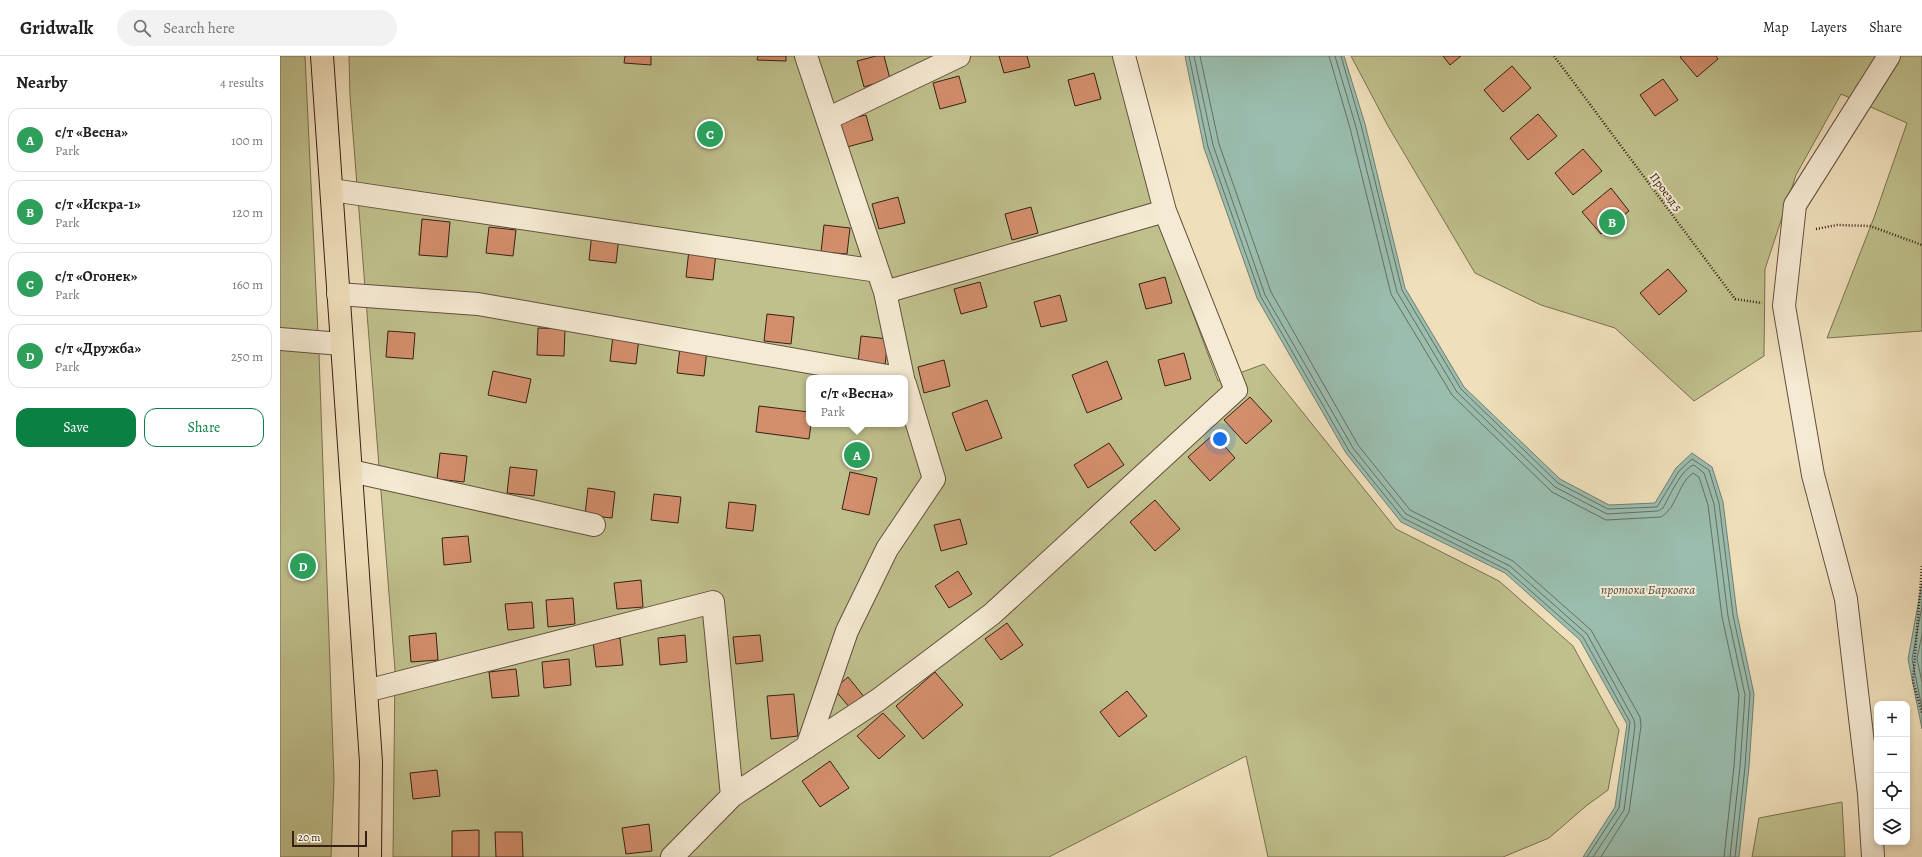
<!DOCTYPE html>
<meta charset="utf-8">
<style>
:root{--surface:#fff;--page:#f2f2f2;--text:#202124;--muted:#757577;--line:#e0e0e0;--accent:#0b8043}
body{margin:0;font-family:Alegreya,serif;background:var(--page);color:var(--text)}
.controls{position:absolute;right:12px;bottom:12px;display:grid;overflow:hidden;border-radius:8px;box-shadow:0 2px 6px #0003}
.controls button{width:36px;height:36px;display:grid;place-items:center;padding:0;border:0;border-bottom:1px solid var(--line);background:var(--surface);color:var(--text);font:20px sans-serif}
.scale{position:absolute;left:12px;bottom:10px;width:75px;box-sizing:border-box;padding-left:4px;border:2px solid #372016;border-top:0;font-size:11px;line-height:14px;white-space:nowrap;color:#372016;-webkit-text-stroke:3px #f5ead3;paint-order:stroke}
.you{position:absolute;left:940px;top:383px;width:14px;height:14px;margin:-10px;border:3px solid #fff;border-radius:50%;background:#1a73e8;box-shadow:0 0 0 6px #1a73e833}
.badge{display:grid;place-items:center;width:26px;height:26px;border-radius:50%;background:var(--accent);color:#fff;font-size:13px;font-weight:700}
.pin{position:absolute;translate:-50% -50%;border:2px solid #fff;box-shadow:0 1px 4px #0006}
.popup{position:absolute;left:526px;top:319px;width:102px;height:52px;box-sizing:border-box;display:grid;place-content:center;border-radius:8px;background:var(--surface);filter:drop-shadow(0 1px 3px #0005);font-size:13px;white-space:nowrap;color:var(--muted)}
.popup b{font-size:15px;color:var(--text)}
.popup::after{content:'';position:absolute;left:50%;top:100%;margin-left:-8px;border:8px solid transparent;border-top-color:var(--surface)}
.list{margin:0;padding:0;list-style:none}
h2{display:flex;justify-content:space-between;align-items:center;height:52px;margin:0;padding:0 16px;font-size:17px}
h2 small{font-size:13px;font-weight:400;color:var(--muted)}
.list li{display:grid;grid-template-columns:26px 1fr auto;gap:12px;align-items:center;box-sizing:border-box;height:64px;margin:0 8px 8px;padding:0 8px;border:1px solid var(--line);border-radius:12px}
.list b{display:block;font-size:15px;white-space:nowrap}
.list p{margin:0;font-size:13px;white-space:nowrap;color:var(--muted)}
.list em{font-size:13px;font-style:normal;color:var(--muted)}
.actions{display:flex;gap:8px;padding:12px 16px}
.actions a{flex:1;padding:9px 0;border:1px solid var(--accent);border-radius:12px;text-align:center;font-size:14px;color:var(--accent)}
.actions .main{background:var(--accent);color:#fff}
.icon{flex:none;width:22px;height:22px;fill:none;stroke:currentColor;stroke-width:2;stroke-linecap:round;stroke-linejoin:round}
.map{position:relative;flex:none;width:1642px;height:801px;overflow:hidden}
header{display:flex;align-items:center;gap:24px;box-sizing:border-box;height:56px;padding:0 20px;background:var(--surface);border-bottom:1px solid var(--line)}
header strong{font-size:19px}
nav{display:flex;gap:22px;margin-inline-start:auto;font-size:14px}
.search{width:280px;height:36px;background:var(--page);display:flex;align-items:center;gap:10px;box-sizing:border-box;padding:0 14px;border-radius:22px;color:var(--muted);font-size:15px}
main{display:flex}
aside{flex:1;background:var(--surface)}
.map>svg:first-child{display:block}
.green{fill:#bfc08c;stroke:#7b7051;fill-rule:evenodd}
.water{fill:#9abdae;stroke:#727e71}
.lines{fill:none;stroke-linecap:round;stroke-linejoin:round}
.shore{stroke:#686e62;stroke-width:1}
.building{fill:#d38e6c;stroke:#372016}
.minor-casing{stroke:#65503f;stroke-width:24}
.major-casing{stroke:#372016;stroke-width:24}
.path{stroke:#372016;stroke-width:2.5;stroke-dasharray:1 2;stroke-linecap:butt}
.minor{stroke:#f5ead3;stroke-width:22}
.major{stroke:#efdfbb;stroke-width:22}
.labels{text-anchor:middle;stroke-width:4;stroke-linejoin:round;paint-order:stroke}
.street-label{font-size:12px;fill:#372016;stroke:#f5ead3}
.water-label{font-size:13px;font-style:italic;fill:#554f44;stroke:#f5ead3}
</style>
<header>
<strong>Gridwalk</strong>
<div class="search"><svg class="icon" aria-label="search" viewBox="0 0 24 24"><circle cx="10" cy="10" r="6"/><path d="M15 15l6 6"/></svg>Search here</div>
<nav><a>Map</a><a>Layers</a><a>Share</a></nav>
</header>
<main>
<aside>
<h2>Nearby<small>4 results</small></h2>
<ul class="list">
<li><span class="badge" style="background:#2e9e5b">A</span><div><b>с/т «Весна»</b><p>Park</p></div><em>100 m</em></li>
<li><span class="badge" style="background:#2e9e5b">B</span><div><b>с/т «Искра-1»</b><p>Park</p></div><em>120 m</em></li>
<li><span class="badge" style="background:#2e9e5b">C</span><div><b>с/т «Огонек»</b><p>Park</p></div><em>160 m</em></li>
<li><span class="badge" style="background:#2e9e5b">D</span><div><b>с/т «Дружба»</b><p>Park</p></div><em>250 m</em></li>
</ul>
<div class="actions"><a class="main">Save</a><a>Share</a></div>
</aside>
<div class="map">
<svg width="1642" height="801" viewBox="0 0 1642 801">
<rect width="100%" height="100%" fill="#efdfbb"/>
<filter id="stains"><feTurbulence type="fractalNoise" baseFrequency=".005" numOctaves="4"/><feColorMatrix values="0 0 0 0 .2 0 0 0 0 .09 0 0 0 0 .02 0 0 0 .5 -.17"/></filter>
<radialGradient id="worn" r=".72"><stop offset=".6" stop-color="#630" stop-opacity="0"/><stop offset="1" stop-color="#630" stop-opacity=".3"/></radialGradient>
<path class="green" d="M0,0H25L39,298L54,723L51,801H0Z
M69,0H835L877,161L938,325L984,308L1116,473L1219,525L1293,590L1339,674L1328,734L1306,750L1269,782L1223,801H988L966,700L769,801H113L115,614L70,40ZM529,322H625V368H529Z
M1071,0H1642V275L1547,282L1595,159L1627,67L1561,38L1516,119L1485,213L1484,300L1414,345L1335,272L1261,249L1195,217L1108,70Z
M1562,746L1565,801H1472L1479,762Z"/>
<path class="water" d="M905,0H1064L1085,68L1125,232L1184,331L1280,423L1329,449L1375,447L1396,412L1412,397L1432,411L1443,446L1457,558L1474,638L1469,711L1459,801H1303L1335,751L1347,668L1300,584L1225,517L1121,466L1066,397L977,242L924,92Z
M1642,527V673L1628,603Z"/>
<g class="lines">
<path class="shore" d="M909,0L928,91L981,241L1069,395L1123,462L1227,514L1303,581L1350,666L1339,752L1307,801
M914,0L933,89L985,239L1073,392L1126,458L1230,510L1307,578L1354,664L1355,670L1344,754L1313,801
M920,0L939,88L991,236L1078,389L1130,454L1233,505L1311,574L1360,661L1361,670L1349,756L1321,801
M1049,0L1070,72L1111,238L1172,339L1272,436L1326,464L1381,461C1397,452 1398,427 1413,417L1419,421L1428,449L1442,561L1459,639L1454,710L1444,801
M1055,0L1076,71L1117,236L1177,336L1275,431L1327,458L1378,455L1383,452C1389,441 1402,412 1414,409L1424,417L1434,448L1448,560L1465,639L1460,711L1450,801
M1061,0L1081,69L1122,234L1181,333L1278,427L1328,453L1377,451L1399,415L1412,403L1429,414L1439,447L1453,559L1470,638L1465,711L1455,801
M1642,550L1632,603L1642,652
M1642,578L1637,603L1642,626"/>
</g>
<path class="building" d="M345,0H371V9L344,7Z
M478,0H506V5L477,4Z
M596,0H604L610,23L584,31L577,5Z
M719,0H747L750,11L724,17Z
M1163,0H1181L1170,9Z
M1402,0H1436L1438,3L1417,21L1400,1Z
M1232,10L1251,32L1223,56L1204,34Z
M814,17L821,43L795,50L788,24Z
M679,20L686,46L660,53L653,27Z
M1383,23L1398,44L1375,60L1360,39Z
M1258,58L1277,80L1248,104L1230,82Z
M586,59L593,84L567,91L560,65Z
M1303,93L1322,115L1293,139L1275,117Z
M1331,132L1349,155L1321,178L1302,156Z
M618,141L625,167L599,173L592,148Z
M751,151L758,177L732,184L725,158Z
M142,163L170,166L167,201L139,199Z
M544,169L570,172L567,198L541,196Z
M209,171L236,174L233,200L206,197Z
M312,177L339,181L336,207L309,204Z
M409,194L436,197L433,224L406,221Z
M1388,213L1407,235L1379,259L1360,237Z
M885,221L892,247L866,253L859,228Z
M700,226L707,251L681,258L674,233Z
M780,239L787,265L761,271L754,246Z
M487,258L514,261L511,288L484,285Z
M258,272L285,273L284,300L257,299Z
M108,275L135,277L133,303L106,301Z
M333,279L359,282L356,308L330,305Z
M581,280L608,283L605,309L578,306Z
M400,291L427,294L424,320L397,317Z
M904,297L911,323L885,330L878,304Z
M664,304L670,330L644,337L638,311Z
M827,305L842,343L807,357L792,319Z
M213,315L251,323L246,347L208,339Z
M970,341L992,365L966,388L944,364Z
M707,344L722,382L686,395L672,357Z
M479,350L529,356V368H531L529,383L476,376Z
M934,378L955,402L930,425L908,401Z
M829,387L844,409L808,432L794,409Z
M160,397L187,400L184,426L157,423Z
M230,411L257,414L254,440L227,437Z
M570,416L597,422L589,459L562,453Z
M308,432L335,436L332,462L305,459Z
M374,438L401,441L398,467L371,464Z
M875,444L900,473L875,495L850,466Z
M449,446L476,449L473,475L446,472Z
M680,463L687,488L661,495L654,469Z
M188,480L191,506L164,509L162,482Z
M678,515L692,538L669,552L655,530Z
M361,524L363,551L337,553L334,527Z
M293,542L295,568L268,571L266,544Z
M252,546L254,572L228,574L225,548Z
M727,567L743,589L721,604L705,583Z
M156,577L158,604L131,606L129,580Z
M405,579L407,606L380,609L378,582Z
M480,579L483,605L456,608L453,581Z
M340,582L343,609L316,611L313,585Z
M289,603L291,629L264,632L262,606Z
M236,613L239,640L212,642L209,616Z
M655,616L683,649L643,683L616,650Z
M568,621L585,642L571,653L554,633Z
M847,635L867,660L839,681L820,656Z
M514,638L518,680L491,683L487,640Z
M603,657L625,680L599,703L577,680Z
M550,705L569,732L540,751L522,725Z
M157,714L160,740L133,743L130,717Z
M369,768L372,795L346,798L342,772Z
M199,774V801H172V775Z
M215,776H242L243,801H216Z"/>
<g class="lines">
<g class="minor-casing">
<path id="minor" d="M526,0L605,236L623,322
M547,63L679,0
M52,134L598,215
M605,236L885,155
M58,238L198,248L619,322
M0,283L61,288
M71,415L314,469
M86,635L433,546L452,740
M527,691L567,575L607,493L654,423L625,328
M392,801L452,740L598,644L712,558L956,334L885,155L844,0
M1593,801L1589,738L1566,543L1533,419L1504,250L1515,149L1609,0"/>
</g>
<g class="major-casing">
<path id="major" d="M42,0L91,706L90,801"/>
</g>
<path class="path" d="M1274,0L1455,243L1482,247
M1536,173L1557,169L1590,170L1642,189
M1642,510L1633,625L1642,657"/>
<use href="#minor" class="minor"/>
<use href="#major" class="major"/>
</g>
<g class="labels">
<g class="street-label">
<text transform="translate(1386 136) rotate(53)" y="4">Проезд 5</text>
</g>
<g class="water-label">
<text x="1368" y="538">протока Барковка</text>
</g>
</g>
<rect width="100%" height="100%" filter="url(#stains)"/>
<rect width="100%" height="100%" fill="url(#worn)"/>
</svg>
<div class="controls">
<button>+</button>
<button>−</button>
<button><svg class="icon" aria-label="locate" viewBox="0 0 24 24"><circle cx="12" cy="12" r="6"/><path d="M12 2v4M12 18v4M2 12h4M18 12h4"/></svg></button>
<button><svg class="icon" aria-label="layers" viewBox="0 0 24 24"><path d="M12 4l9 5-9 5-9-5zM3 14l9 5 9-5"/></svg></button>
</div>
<div class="scale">20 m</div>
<div class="you"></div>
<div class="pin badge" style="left:577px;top:399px;background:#2e9e5b">A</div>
<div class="popup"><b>с/т «Весна»</b>Park</div>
<div class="pin badge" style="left:1332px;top:166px;background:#2e9e5b">B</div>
<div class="pin badge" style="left:430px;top:78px;background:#2e9e5b">C</div>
<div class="pin badge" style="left:23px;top:510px;background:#2e9e5b">D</div>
</div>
</main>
